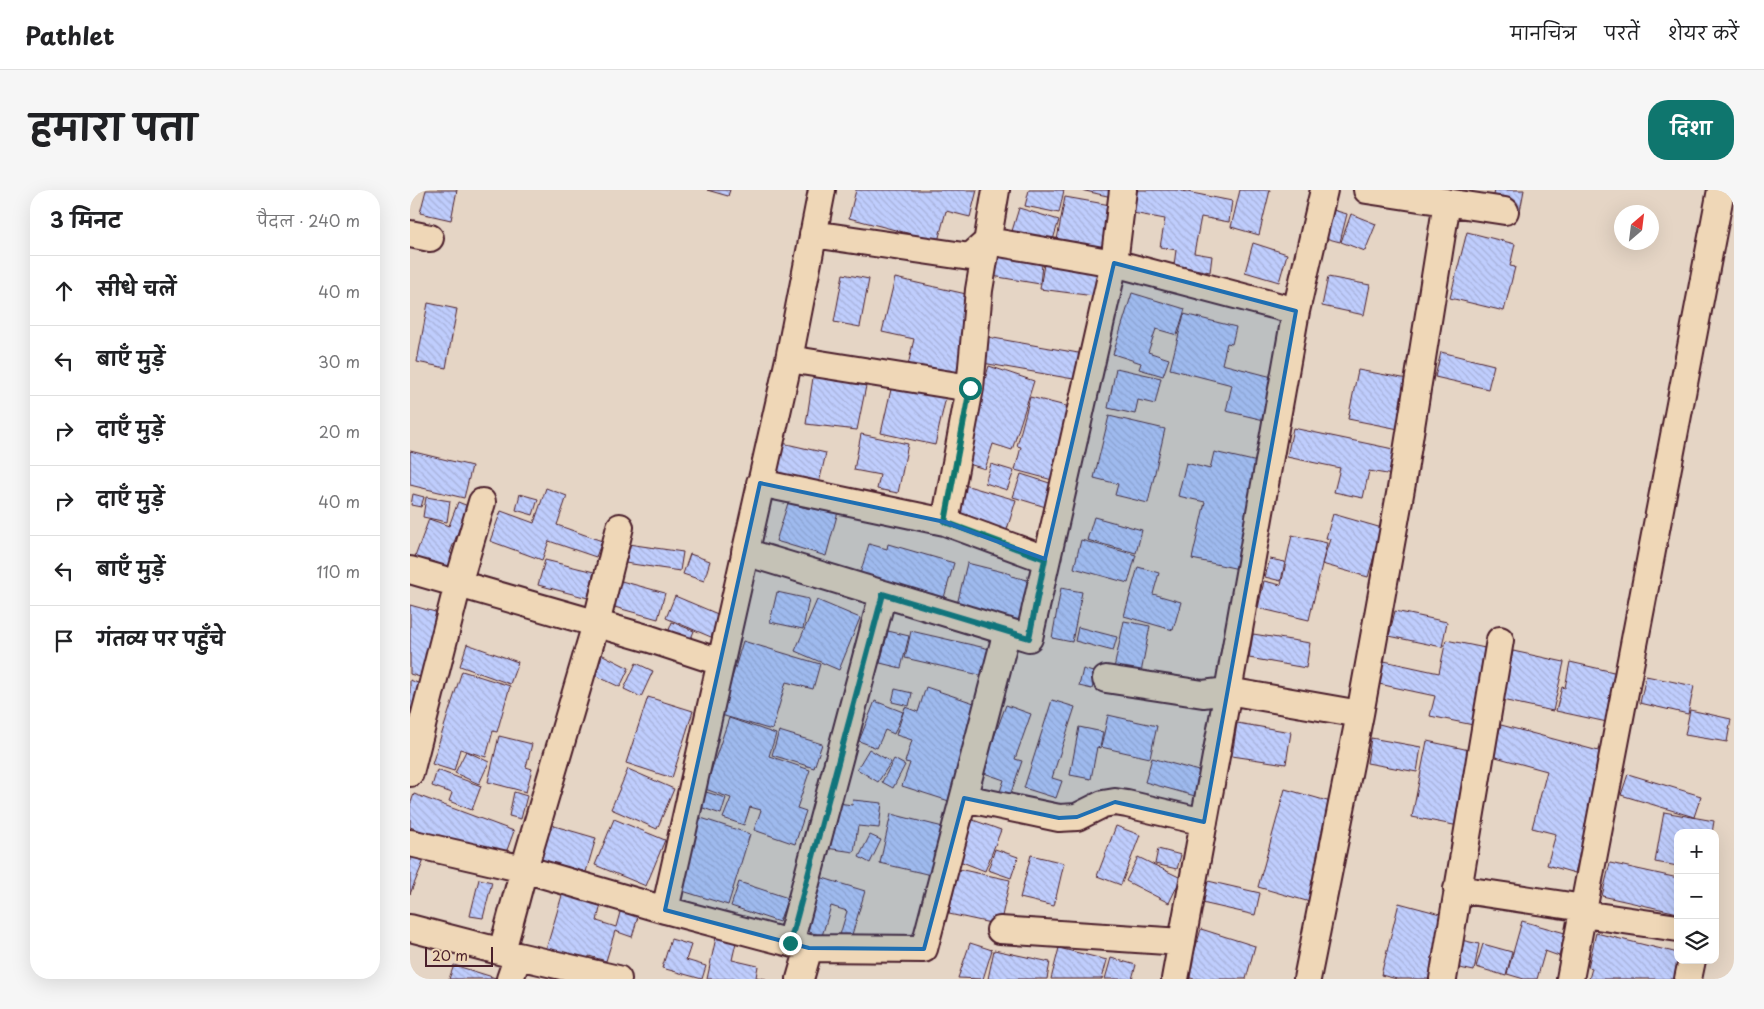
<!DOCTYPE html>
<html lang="hi">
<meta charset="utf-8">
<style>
:root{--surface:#fff;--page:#f6f6f6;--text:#202124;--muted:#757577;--line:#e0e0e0;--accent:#0f766e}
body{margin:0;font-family:"Playpen Sans","Playpen Sans Deva",sans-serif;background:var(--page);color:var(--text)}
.controls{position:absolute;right:15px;bottom:15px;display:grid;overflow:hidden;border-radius:10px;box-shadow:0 5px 20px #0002}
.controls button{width:45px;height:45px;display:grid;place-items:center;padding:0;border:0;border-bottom:1px solid var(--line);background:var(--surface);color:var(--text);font:25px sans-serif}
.compass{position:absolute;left:1204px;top:15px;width:45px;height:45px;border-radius:50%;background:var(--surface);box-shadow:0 5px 20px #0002;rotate:28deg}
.scale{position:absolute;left:15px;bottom:12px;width:68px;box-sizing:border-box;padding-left:5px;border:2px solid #4a1f2b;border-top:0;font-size:14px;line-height:18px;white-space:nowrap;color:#4a1f2b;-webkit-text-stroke:4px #efd7b7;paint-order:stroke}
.stop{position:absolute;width:15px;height:15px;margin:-11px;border:4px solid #0f766e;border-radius:50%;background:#fff}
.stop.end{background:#0f766e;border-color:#fff;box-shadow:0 1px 5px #0008}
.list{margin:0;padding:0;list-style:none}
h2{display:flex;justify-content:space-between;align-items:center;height:65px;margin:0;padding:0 20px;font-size:21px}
h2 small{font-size:16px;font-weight:400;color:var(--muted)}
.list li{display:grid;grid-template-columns:32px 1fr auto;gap:15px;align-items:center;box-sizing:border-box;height:70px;padding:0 20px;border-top:1px solid var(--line)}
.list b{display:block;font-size:19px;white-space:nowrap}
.list em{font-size:16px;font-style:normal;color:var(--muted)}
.icon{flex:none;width:28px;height:28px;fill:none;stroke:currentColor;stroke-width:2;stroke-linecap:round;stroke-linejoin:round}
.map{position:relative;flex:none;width:1324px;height:789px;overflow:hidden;border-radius:20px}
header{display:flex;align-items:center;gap:30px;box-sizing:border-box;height:70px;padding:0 25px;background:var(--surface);border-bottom:1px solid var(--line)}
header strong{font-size:24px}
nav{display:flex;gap:28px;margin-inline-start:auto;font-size:18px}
.intro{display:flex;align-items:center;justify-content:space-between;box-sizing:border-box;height:120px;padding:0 30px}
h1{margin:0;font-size:35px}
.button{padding:12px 22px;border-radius:20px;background:var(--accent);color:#fff;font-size:18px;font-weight:700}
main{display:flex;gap:30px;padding:0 30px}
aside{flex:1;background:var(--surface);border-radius:20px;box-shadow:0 5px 20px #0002}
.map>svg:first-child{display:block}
.building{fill:url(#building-back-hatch);stroke:#4a1f2b}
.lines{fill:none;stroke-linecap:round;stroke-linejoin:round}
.minor-casing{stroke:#4a1f2b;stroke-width:30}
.minor{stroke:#efd7b7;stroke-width:26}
.route{stroke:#0f766e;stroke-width:6}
.marked{fill:#1f6fb2;fill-opacity:0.2;stroke:#1f6fb2;stroke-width:4;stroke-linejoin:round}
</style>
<header>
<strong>Pathlet</strong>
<nav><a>मानचित्र</a><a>परतें</a><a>शेयर करें</a></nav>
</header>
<div class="intro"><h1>हमारा पता</h1><a class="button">दिशा</a></div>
<main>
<aside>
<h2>3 मिनट<small>पैदल · 240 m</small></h2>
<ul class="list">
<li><svg class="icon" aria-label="ahead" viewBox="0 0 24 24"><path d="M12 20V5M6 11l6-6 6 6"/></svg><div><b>सीधे चलें</b></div><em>40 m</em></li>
<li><svg class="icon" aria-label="left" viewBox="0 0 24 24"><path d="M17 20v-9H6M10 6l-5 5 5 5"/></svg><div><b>बाएँ मुड़ें</b></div><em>30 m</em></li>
<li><svg class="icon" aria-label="right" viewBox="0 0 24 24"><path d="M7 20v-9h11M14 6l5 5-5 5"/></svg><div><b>दाएँ मुड़ें</b></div><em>20 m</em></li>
<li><svg class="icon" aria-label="right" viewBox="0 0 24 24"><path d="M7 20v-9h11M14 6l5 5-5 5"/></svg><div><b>दाएँ मुड़ें</b></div><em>40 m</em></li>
<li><svg class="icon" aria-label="left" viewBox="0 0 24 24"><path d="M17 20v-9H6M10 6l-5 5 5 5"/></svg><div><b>बाएँ मुड़ें</b></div><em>110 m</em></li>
<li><svg class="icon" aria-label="arrive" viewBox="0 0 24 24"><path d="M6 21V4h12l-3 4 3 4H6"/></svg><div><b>गंतव्य पर पहुँचे</b></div></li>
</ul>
</aside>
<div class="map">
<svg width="1324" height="789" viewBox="0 0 1324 789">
<defs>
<pattern id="building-back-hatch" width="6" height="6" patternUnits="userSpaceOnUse" patternTransform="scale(1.25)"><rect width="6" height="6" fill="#bfcdfd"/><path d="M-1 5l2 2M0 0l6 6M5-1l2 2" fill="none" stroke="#a6b0d9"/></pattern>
</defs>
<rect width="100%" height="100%" fill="#e5d5c5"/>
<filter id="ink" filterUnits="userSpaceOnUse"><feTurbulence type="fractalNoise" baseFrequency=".02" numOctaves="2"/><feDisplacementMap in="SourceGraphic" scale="10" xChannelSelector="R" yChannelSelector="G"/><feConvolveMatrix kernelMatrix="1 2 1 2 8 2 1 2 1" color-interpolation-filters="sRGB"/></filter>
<g filter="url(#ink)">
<path class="building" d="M16,0H47L41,30L10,23Z
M297,0H320L318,6Z
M446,0H567L560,27L536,21L528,51L439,28Z
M619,0H654L649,23L615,16Z
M671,0H708L706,8Z
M716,0H767L822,11L819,32L791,27L784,63L802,66L800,82L764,75L766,60L750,57L755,29L712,21Z
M830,0H860L849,45L821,37Z
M1085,0H1114L1110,21L1082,16Z
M655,7L706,16L697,65L646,55Z
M609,18L649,30L642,53L602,41Z
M923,20L937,24L930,52L915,48Z
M941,24L966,34L955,61L931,52Z
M1057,42L1105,54L1100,76L1105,77L1094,121L1040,108Z
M843,53L877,64L869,92L835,82Z
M583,57L633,65L630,94L576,85Z
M635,68L689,76L684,106L630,99Z
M433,84L459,89L450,137L424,132Z
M918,87L960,95L954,125L912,116Z
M485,88L565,106L545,192L497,180L504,149L472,142Z
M722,103L775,119L767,145L746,139L738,162L759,169L753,186L729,179L731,173L703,164Z
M18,113L47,119L36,178L7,172Z
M774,124L826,137L822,154L817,153L812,174L866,188L854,230L816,221L822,195L760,179Z
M572,146L674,164L669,190L567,172Z
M1031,162L1084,175L1078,199L1025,187Z
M579,176L624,191L602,260L583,254L575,279L549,271Z
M706,178L751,188L745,214L728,210L725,224L698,218Z
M948,180L998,189L989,239L938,229Z
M404,181L457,191L447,240L396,234Z
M482,195L536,207L525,255L471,243Z
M620,207L668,219L650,292L605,280L611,257L607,256Z
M699,226L755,239L738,313L705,305L708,294L684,288Z
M883,238L988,260L983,285L959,281L953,308L924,302L930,278L877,267Z
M451,244L498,254L488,303L467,299L470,285L444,280Z
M372,253L416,263L409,293L366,283Z
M0,261L62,276L54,308L0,295Z
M804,262L852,273L829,379L782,369L795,312L768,306L776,273L800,279Z
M581,274L604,281L597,300L575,293Z
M611,284L646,295L639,318L603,307Z
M551,294L606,310L595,346L540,330Z
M136,298L157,306L147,335L192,351L186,367L139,351L132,370L80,351L91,321L124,333Z
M3,304L14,307L11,317L1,315Z
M110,304L128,309L123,325L106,320Z
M16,307L40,311L37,332L13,327Z
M403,310L429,318L416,366L366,351L378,313L400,319Z
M48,312L58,316L40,363L48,366L39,389L2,375L19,329L39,336Z
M923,324L972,338L958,387L912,374L920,349L916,348Z
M684,327L732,340L726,363L677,350Z
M882,345L917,353L899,430L848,418L854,391L871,395Z
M671,350L726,365L718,393L664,378Z
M218,354L273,362L270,381L215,373Z
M459,354L477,359L478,354L544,373L531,418L447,394Z
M280,364L300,371L294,391L273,384Z
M860,369L875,372L871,391L855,387Z
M135,370L184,382L178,408L128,395Z
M557,373L601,384V386L626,392L614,441L545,423Z
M728,377L749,383L743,404L771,412L763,440L714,426Z
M204,389L255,403L248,429L197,415Z
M651,398L672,402L662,452L642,448Z
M367,402L399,409L393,439L360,432Z
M265,406L310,425L301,447L256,428Z
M407,410L450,428L429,480L385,461Z
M0,415L36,425L20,490L0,484Z
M985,421L1037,432L1032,457L979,446Z
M714,431L740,436L730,488L703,483Z
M262,432L284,441L278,456L256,448Z
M668,437L707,447L703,461L665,451Z
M478,441L499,446L491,478L470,473Z
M501,441L580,459L574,486L495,468Z
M843,444L900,453L896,478L839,468Z
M1036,450L1085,460L1068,536L1020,526L1025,506L969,494L974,471L1029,483Z
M333,451L410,474L403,499L376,492L362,540L311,525Z
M57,454L108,472L100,494L50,476Z
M1103,461L1154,472L1143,521L1092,510Z
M191,464L219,478L210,497L182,484Z
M1160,472L1208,483L1197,532L1146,521L1152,497L1155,498Z
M226,473L243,481L231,507L214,499Z
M673,479L686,483L682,499L669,496Z
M52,481L100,496L87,542L83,541L76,567L50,559L44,581L22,574Z
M1236,486L1284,496L1278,524L1230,513Z
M0,490L21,498L8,531L0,527Z
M516,497L567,514L563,537L539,611L492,596L500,573L495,572L502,550L486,545L495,517L508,522Z
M485,499L502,503L499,516L482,512Z
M238,507L283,521L262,588L216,573Z
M642,510L665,517L642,588L652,591L646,608L614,598Z
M465,511L493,522L484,544L475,540L467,558L449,551Z
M596,515L621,524L605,569L612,571L596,617L586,613L594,590L571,582Z
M1280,520L1321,529L1317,552L1275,545Z
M698,525L747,536L740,568L691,557Z
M319,528L366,544L359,566L400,580L387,618L396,621L385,654L344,640L351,620L340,617L334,635L313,628L321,608L295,599Z
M827,533L881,542L876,574L822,566Z
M1091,535L1196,563L1165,683L1137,675L1146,644L1122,638L1137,581L1082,566Z
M669,537L693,542L690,558L687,557L681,589L660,585Z
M369,541L412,554L404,578L362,565Z
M89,546L122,554L116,577L122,579L116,602L78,592Z
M961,548L1011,557L1007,582L957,573Z
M1017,551L1064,561L1049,636L1002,627Z
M459,559L481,572L468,592L447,579Z
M56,561L79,572L69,594L45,583Z
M742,568L792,582L785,606L735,592Z
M484,569L495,575L483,598L472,592Z
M218,579L264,599L247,639L201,619Z
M27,580L71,596L62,620L39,611L42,603L22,596Z
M1218,584L1291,606L1284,627L1211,605Z
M875,599L928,614L900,712L848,697Z
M104,602L117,606L111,629L99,626Z
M296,602L316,608L311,624L290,617Z
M4,604L104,641L93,671L0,637V615Z
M443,610L472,613L469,638L448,636L444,662L416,658L422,612L442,615Z
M1254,622L1304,631L1302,643H1268V676L1245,672Z
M481,624L533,637L521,685L470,673Z
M288,627L340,644L318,715L266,699Z
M204,629L255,650L236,696L185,675Z
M563,630L591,640L575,681L547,670Z
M134,633L186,648L176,682L125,668Z
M706,636L730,645L711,695L687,686Z
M460,645L471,650L460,673L449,667Z
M585,659L608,667L601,688L578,680Z
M748,659L771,665L767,679L745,674Z
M0,664L14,670L0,704Z
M621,665L654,673L644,716L610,708Z
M728,667L771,688L759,713L716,691Z
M1200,673L1268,688V723L1192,706Z
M548,679L600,690L590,735L539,724Z
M403,685L455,701L441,748L430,745L437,721L421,716L412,746L387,738Z
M69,689L82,692L73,728L60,726Z
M798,691L850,703L845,725L792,713Z
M329,692L378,708L369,732L321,716Z
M153,702L191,714L187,731L206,737L212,715L230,720L222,747L205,741L196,771L179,766L177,776L135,763Z
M989,713L1034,725L1021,789H987L971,785Z
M1112,731L1155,743L1149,766L1135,761L1127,789H1114L1097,784Z
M791,739L845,756L836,789H784L777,787Z
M307,743L327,748L322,770L348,776L346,787L356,789H297Z
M1186,743L1268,763V770H1278L1273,789H1179L1182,778L1178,777Z
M261,749L281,755L276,770L296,776L292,789L252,778Z
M1051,750L1069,754L1064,781L1045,777Z
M560,753L582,760L573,789L548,788Z
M1073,754L1102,762L1096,786L1066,777Z
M649,758L697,770L692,789H641Z
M584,760L640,772L637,789H578Z
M701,768L726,775L722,789H695Z
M44,775L89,789H39Z"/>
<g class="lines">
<g class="minor-casing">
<path id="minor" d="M586,0L569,100L560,198L535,332L635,369
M957,0L1095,21
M0,44L20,48
M403,44L560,67L578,51
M578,51L704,73L886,121
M379,169L560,198
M350,293L535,332
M210,337L186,434L114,679L255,720
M335,362L619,448L704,73L713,0
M0,380L240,449L310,472
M696,489L793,504L818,501L886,121L914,0
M0,583L48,394L72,312
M554,608L649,628L667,627L693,614L705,612L717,614L794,632
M0,653L114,679L92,761
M1047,699L1174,718
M1173,724L1268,738
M0,738L108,766
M590,740L772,752
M380,753L473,404
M399,758L514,759L597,441
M100,789L108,766L208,789
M390,789L399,758L255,720L379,169L412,0
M765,789L818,501L950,524
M897,789L950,524L992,293L1037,12
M1033,789L1090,450
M1160,789L1311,0
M1278,789L1282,770"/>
</g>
<use href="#minor" class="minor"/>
</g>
</g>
<g class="lines" filter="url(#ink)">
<path class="route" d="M380,753L473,404L619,448L635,369L535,332L560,198"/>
</g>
<path class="marked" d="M704,73L886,121L794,632L705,612L667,627L649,628L554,608L514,759L399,758L255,720L350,293L535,332L635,369Z"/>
</svg>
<div class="controls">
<button>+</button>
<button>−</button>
<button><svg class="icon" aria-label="layers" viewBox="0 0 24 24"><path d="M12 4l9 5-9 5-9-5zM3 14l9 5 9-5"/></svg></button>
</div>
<svg class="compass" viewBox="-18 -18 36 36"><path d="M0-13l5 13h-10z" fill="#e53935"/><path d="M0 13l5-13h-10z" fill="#757577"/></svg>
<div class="scale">20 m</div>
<div class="stop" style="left:560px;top:198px"></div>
<div class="stop end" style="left:380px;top:753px"></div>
</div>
</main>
